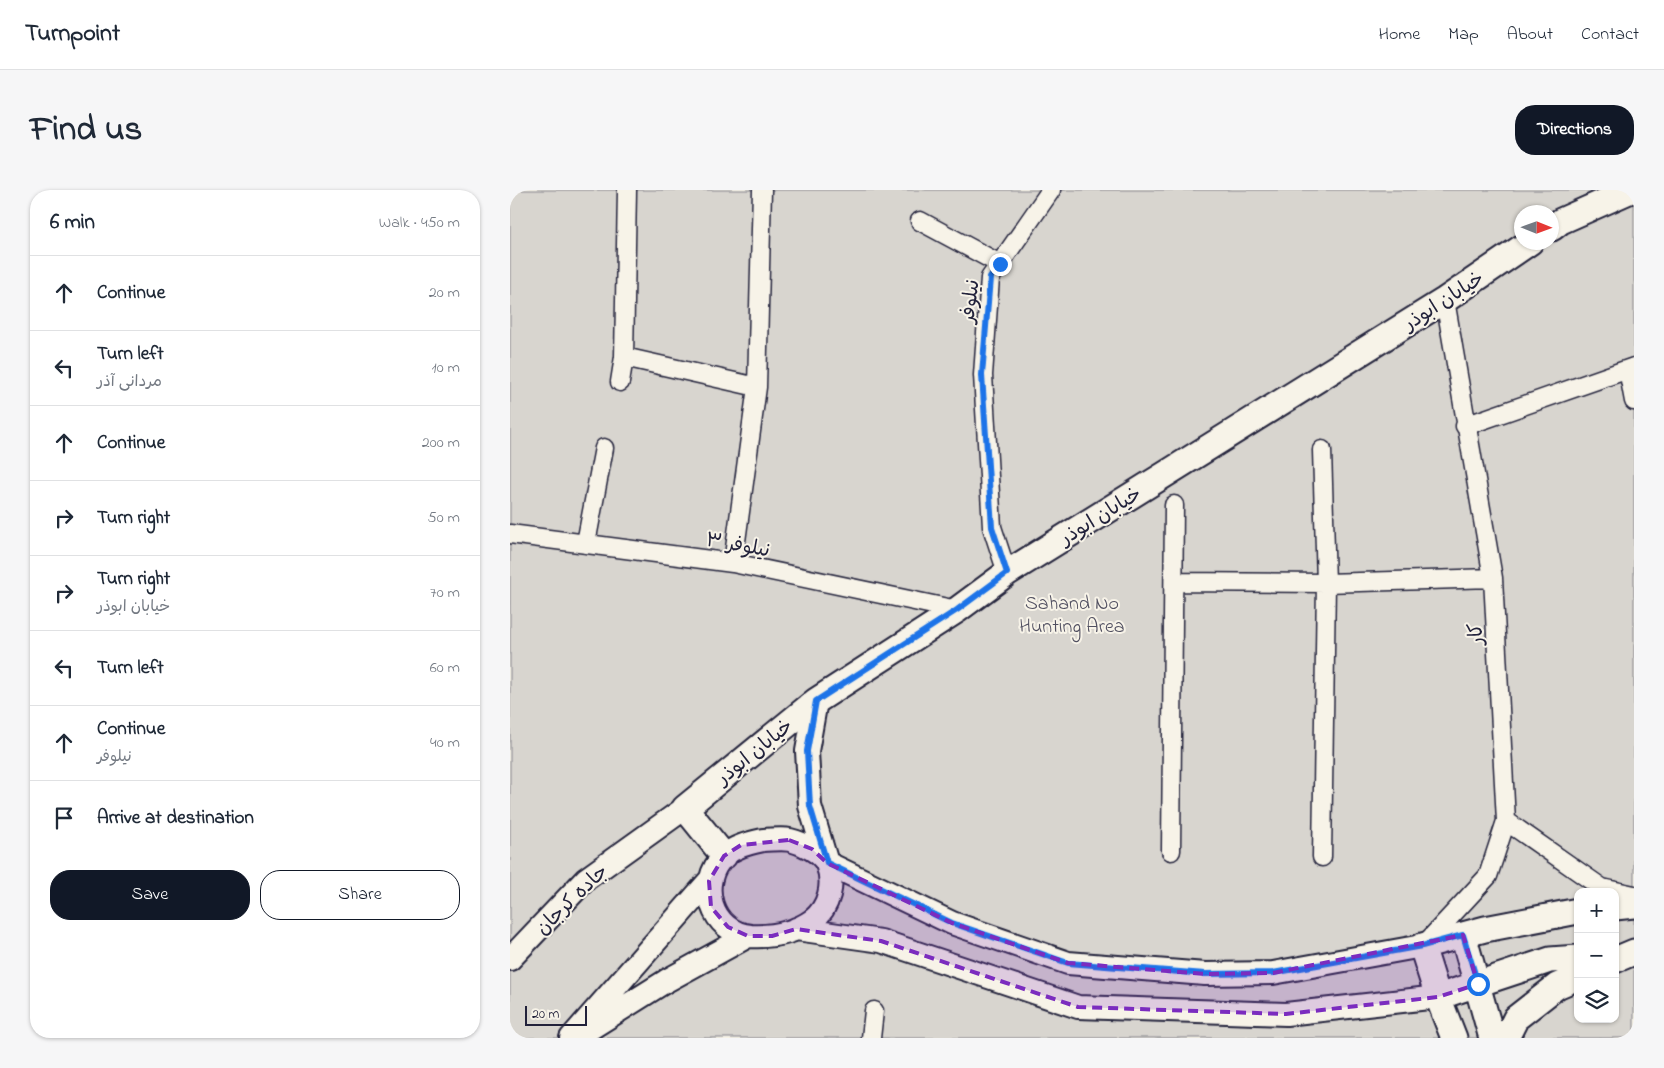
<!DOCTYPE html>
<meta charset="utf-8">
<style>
:root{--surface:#fff;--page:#f6f6f7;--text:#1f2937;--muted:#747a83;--line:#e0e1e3;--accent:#111827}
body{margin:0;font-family:"Indie Flower","Playpen Sans Arabic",sans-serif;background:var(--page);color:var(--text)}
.controls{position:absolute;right:15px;bottom:15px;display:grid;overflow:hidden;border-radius:10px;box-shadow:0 1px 4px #0004}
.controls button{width:45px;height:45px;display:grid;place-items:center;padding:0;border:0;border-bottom:1px solid var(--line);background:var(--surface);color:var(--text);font:25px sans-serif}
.compass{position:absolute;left:1004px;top:15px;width:45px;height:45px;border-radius:50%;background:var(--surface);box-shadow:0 1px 4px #0004;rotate:91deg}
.scale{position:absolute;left:15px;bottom:12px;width:62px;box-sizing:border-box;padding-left:5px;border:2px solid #22223b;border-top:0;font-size:14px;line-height:18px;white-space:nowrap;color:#22223b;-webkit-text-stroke:4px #f7f3e8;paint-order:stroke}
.stop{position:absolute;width:15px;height:15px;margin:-11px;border:4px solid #1a73e8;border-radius:50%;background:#fff}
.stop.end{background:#1a73e8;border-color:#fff;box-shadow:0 1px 5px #0008}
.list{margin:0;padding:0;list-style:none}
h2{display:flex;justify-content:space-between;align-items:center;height:65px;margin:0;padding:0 20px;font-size:21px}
h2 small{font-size:16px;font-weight:400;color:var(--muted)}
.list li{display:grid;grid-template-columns:32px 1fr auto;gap:15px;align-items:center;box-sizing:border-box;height:75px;padding:0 20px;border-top:1px solid var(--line)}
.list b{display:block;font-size:19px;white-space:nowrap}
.list p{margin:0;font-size:16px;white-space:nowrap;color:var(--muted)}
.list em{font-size:16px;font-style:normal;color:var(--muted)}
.actions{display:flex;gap:10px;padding:15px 20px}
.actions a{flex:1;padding:11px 0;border:1px solid var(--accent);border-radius:20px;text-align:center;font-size:18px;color:var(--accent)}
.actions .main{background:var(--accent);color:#fff}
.icon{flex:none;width:28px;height:28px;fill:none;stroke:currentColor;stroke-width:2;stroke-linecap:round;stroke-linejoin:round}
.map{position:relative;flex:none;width:1124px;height:848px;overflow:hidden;border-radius:20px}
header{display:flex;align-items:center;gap:30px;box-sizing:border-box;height:70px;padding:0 25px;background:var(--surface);border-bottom:1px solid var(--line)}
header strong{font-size:24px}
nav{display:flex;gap:28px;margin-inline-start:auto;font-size:18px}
.intro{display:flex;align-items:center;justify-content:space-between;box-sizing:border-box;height:120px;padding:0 30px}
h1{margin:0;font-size:35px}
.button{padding:12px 22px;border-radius:20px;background:var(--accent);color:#fff;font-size:18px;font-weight:700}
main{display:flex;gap:30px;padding:0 30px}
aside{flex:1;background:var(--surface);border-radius:20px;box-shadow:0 1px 4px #0004}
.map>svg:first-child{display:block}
.green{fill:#d8d5cf;stroke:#7d7c85;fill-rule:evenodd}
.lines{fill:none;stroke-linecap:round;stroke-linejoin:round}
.minor-casing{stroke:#22223b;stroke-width:21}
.tertiary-casing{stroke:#22223b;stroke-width:26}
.secondary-casing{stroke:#22223b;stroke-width:29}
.minor{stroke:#f7f3e8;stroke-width:18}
.tertiary{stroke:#f7f3e8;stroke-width:22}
.secondary{stroke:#f7f3e8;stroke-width:25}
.route{stroke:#1a73e8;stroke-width:6}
.marked{fill:#7b2cbf;fill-opacity:0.2;stroke:#7b2cbf;stroke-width:4;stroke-dasharray:10 6;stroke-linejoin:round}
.labels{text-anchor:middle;stroke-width:4;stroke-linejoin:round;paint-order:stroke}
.street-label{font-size:20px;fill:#22223b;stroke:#f7f3e8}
.park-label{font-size:20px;fill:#504f60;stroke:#f7f3e8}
</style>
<header>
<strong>Turnpoint</strong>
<nav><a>Home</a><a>Map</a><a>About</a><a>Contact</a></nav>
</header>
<div class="intro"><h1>Find us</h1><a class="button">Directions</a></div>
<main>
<aside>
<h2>6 min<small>Walk · 450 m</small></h2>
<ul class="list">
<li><svg class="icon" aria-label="ahead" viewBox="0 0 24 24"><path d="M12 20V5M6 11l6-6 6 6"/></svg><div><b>Continue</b></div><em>20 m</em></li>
<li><svg class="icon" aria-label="left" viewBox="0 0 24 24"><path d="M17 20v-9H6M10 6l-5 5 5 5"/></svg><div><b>Turn left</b><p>مردانی آذر</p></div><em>10 m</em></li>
<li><svg class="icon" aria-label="ahead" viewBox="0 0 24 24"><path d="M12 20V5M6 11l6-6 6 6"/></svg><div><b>Continue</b></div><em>200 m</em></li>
<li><svg class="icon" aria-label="right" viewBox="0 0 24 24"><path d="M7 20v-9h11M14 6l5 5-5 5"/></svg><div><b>Turn right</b></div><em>50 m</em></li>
<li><svg class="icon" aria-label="right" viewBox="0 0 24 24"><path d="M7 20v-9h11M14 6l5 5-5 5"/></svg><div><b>Turn right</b><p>خیابان ابوذر</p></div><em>70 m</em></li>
<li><svg class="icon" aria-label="left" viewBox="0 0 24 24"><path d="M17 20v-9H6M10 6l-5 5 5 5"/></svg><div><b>Turn left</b></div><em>60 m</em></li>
<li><svg class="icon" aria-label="ahead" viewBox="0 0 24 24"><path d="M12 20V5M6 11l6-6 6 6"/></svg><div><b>Continue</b><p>نیلوفر</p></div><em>40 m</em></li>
<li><svg class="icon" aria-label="arrive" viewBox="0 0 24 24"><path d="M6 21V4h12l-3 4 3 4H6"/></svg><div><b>Arrive at destination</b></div></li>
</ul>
<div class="actions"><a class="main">Save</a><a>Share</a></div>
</aside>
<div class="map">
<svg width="1124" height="848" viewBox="0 0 1124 848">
<rect width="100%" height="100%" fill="#f7f3e8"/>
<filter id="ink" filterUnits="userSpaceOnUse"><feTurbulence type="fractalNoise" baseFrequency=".02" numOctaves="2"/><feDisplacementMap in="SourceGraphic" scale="10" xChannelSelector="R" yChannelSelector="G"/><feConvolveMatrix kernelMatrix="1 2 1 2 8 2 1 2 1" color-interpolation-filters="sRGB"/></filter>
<g filter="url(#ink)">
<path class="green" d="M0,0H1124V848H0ZM1012,22H1042V52H1012ZM1068,702H1105V829H1068Z"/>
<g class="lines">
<g class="minor-casing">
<path id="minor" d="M410,31L490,74
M114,167L247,197
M1118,179L1124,211
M110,192L114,167L117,0
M955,236L1124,177
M0,344L223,373L447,420
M76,353L94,258
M223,373L247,197L252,0
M497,383L482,337L473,185L480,88L541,0
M664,392L816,393L983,388
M996,631L1092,698L1124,705
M661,661L664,315
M812,667L816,393L812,260
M915,754L978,686L996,631L983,388L935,110
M361,848L364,821"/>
</g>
<g class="tertiary-casing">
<path id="tertiary" d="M306,511L297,561L300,616L317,673L442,733L558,773L695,784L763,783L912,756
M253,650C261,650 272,648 280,650C292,653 312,662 317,674C325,694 319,717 303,730C285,743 263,747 241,746C201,743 186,692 214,666C225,656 240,653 253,650Z
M286,739L371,751L568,817L776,824L928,807
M0,769L76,689L175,618
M78,840L156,791L238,746
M61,848L199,691"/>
</g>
<g class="secondary-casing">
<path id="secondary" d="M1042,38L1051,31L1121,0
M214,666L175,618L306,511L447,420L497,383L935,110L1020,52
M1105,717L1124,715
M953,745L982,848
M1105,770L1124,762
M928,807L1040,770L1068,768
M944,848L928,807L912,756L975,739L1068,721
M996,848L1006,828L1047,796L1068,787"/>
</g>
<use href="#minor" class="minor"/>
<use href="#tertiary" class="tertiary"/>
<use href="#secondary" class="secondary"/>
</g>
</g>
<g class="lines" filter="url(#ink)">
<path class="route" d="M490,74L480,88L472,185L482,337L497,383L447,420L306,511L297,561L300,616L317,673L442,733L558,773L695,784L763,783L912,756L953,745L968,794"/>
</g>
<path class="marked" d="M279,650L302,659L317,673L442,733L558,773L695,784L763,783L953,745L968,794L928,807L776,824L568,817L371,751L286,739L262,746H238L218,737L201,717L199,691L214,666L231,655Z"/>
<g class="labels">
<g class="street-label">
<text transform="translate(933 110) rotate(-33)" y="7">خیابان ابوذر</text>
<text transform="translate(459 111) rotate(-83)" y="7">نیلوفر</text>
<text transform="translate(590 325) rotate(-32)" y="7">خیابان ابوذر</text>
<text transform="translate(228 354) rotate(10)" y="7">نیلوفر ۳</text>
<text transform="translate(965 444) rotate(-93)" y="7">کار</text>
<text transform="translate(244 561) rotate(-39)" y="7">خیابان ابوذر</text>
<text transform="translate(61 709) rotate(-44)" y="7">جاده کرجان</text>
</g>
<g class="park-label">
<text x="562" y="419">Sahand No<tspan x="562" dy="23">Hunting Area</tspan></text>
</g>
</g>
</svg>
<div class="controls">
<button>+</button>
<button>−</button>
<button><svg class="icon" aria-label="layers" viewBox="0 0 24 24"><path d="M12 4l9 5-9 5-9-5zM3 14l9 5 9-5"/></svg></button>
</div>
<svg class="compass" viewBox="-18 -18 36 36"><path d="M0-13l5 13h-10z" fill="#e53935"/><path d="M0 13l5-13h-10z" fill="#747a83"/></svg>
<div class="scale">20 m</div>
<div class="stop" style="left:968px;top:794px"></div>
<div class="stop end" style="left:490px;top:74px"></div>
</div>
</main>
